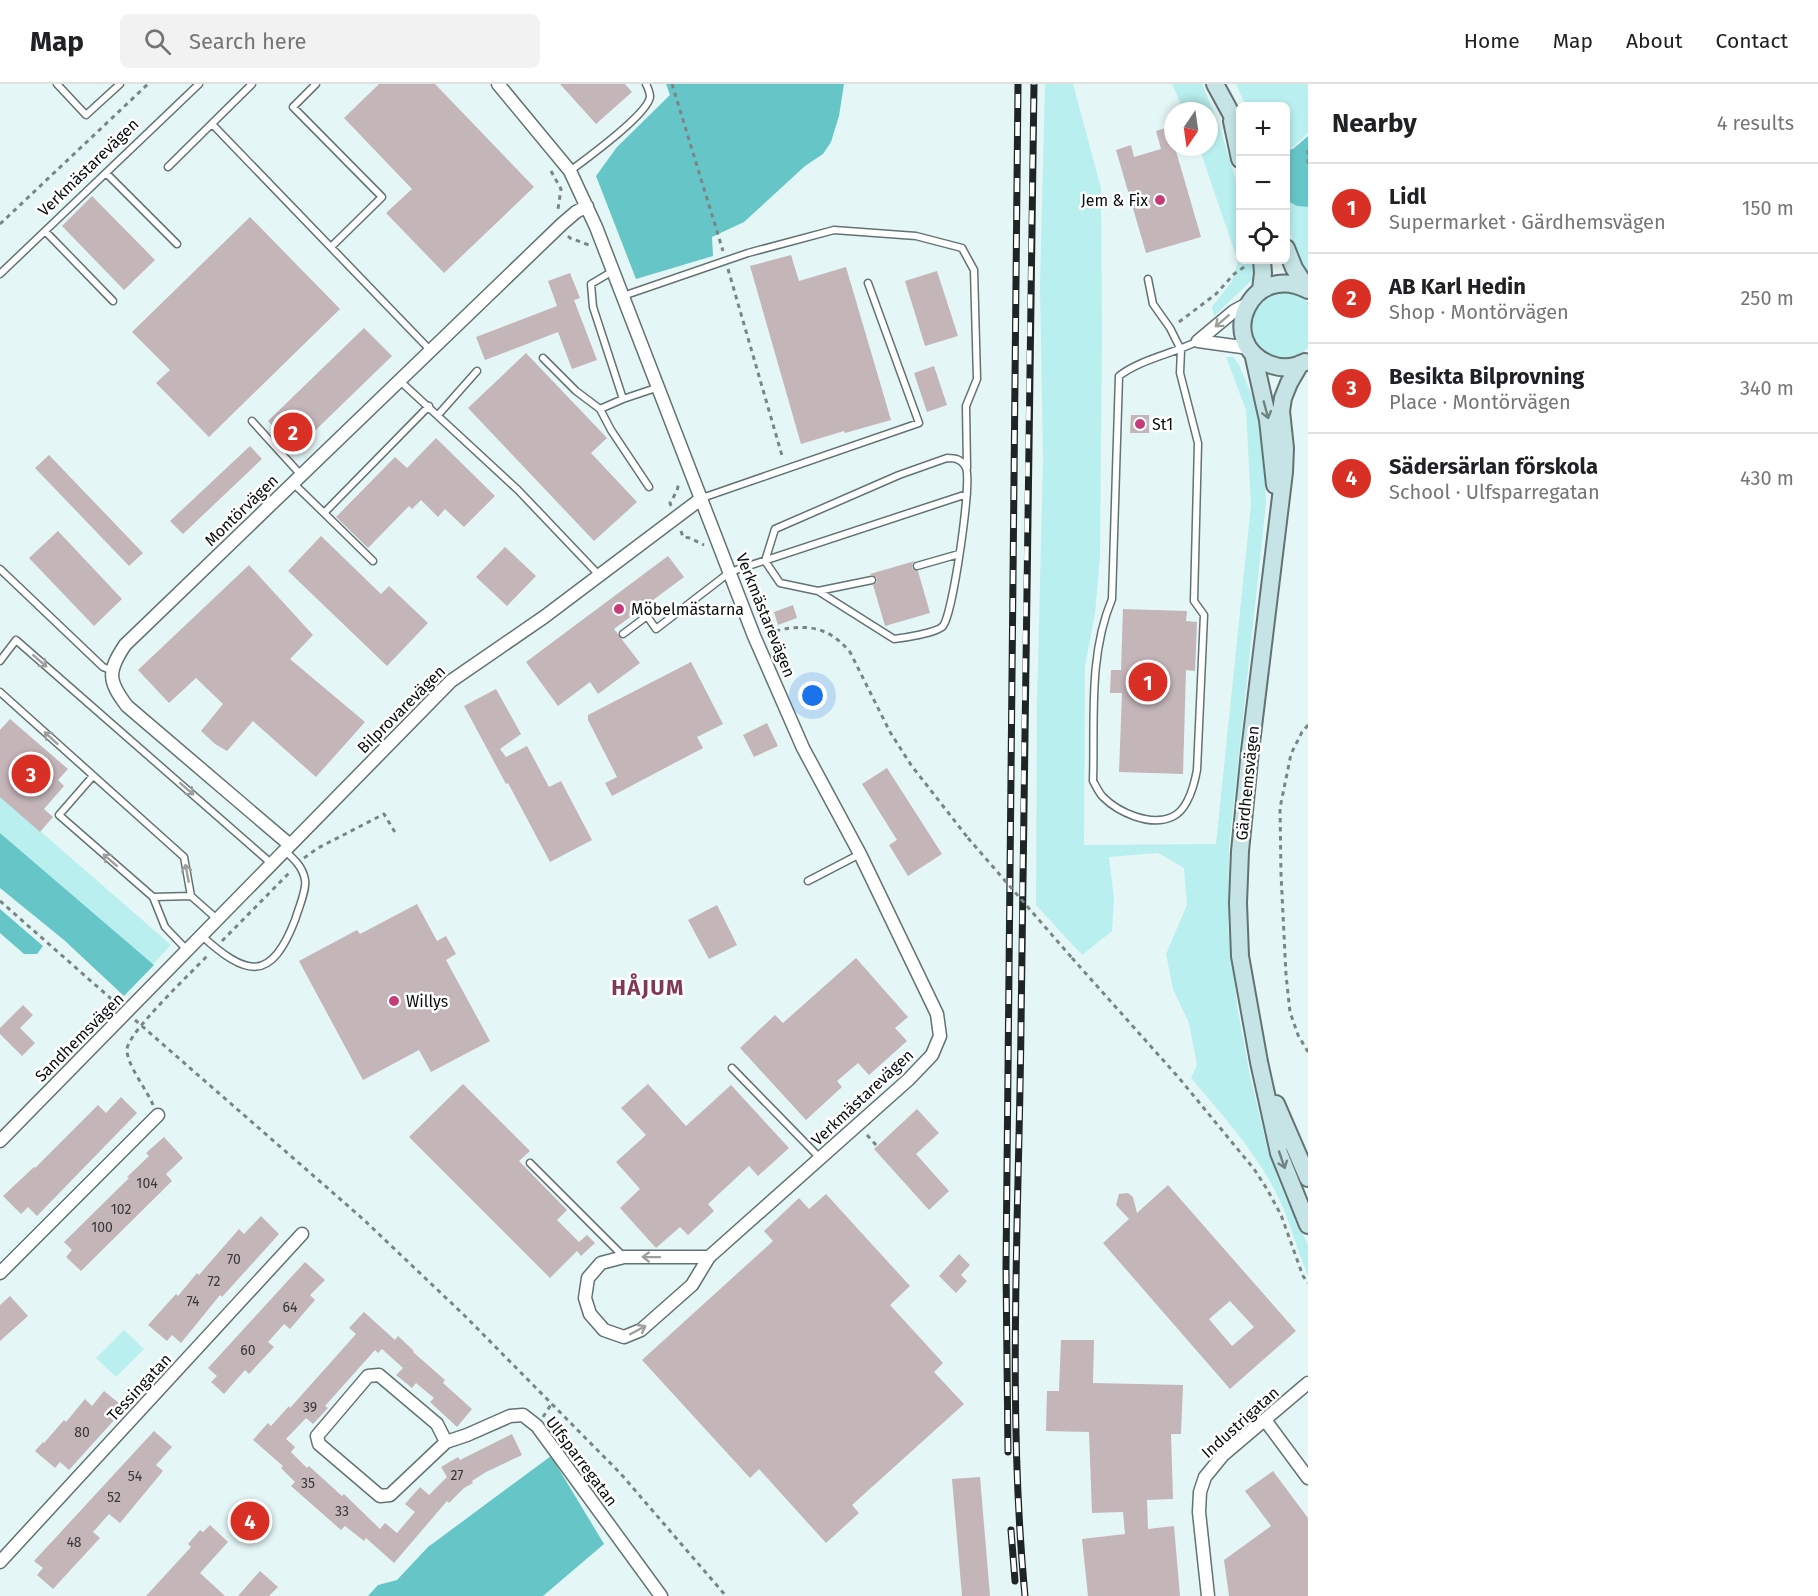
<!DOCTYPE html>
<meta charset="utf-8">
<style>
:root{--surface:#fff;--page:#f2f2f2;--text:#202124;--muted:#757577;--line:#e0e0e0;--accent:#d93025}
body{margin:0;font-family:"Fira Sans",sans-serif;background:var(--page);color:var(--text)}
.controls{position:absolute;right:18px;top:18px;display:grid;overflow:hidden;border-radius:9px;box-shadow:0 3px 9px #0003}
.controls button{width:54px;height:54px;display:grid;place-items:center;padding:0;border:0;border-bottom:2px solid var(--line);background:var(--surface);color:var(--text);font:30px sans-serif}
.compass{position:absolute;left:1164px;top:18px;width:54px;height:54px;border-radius:50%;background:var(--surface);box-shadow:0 3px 9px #0003;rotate:193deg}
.you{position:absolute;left:813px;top:612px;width:21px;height:21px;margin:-15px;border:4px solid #fff;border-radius:50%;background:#1a73e8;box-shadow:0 0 0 9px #1a73e833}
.badge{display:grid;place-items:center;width:39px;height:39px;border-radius:50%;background:var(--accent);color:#fff;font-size:20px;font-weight:700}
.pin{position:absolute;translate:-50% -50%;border:3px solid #fff;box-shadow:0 2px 6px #0006}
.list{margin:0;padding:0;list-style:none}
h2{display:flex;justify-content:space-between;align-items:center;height:78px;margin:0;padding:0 24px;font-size:26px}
h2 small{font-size:20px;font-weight:400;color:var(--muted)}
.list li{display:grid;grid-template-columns:39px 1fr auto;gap:18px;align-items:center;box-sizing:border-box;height:90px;padding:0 24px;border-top:2px solid var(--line)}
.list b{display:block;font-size:22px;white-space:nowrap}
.list p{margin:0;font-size:20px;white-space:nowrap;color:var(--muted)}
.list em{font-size:20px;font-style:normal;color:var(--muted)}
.icon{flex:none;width:33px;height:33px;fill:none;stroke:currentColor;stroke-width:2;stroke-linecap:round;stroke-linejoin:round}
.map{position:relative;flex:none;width:1308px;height:1512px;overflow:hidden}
header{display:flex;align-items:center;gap:36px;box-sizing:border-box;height:84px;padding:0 30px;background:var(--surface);border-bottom:2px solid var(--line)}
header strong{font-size:28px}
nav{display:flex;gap:33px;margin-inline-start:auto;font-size:21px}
.search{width:420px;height:54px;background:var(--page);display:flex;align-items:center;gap:15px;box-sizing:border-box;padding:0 21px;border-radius:9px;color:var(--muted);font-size:22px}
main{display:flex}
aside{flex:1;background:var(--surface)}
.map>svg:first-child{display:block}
.green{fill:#b9efef}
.forest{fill:#66c6c7}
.building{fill:#c4b5b9;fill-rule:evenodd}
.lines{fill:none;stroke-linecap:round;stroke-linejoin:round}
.service-casing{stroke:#637272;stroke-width:9}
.minor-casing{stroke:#637272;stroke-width:15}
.secondary-casing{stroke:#637272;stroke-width:20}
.path{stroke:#7a8585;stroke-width:3;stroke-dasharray:4.5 4.5;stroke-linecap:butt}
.service{stroke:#fff;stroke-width:6}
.minor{stroke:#fff;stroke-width:12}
.secondary{stroke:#c6e4e5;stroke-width:16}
.rail-casing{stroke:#1f2525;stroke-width:7}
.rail{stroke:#fff;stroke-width:4.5;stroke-dasharray:14;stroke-linecap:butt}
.path-bridge{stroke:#7a8585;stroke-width:3;stroke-dasharray:4.5 4.5;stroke-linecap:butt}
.oneway{stroke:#9d9f9f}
.oneway2{stroke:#718484}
.poi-dot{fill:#c53c78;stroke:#fff;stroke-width:2}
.labels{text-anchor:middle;stroke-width:5;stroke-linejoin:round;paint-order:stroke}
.number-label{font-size:14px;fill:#383839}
.street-label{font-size:16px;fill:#090e0e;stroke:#fff}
.poi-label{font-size:16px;fill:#090e0e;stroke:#fff;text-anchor:start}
.district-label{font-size:22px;font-weight:bold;letter-spacing:1.5px;fill:#7e3954;stroke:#fff}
</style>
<header>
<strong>Map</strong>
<div class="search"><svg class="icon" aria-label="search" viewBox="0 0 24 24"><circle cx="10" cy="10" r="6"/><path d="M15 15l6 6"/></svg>Search here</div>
<nav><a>Home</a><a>Map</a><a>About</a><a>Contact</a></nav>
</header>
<main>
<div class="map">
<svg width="1308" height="1512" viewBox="0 0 1308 1512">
<rect width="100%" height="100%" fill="#e5f6f6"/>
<path class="green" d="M1045,0H1073L1101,104L1102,250L1100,473L1095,530L1085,582L1084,761L1216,760L1251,421L1246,326L1226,273H1233L1239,281L1255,319L1262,347L1266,420L1229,762L1228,843L1238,927L1249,987L1268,1067L1281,1103L1308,1161V1192C1299,1172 1294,1151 1286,1131C1267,1080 1225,1034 1191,994L1197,981L1189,939L1173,905L1166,870L1187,821L1184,784L1158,769L1109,773L1114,815L1112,847L1082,871L1036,821L1037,621L1043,376L1040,201Z
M1172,0H1202L1219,41L1240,110V176H1254L1252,196L1214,232L1212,223L1232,197L1238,178L1199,63H1209V27H1184Z
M1236,0H1308V49L1291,65H1286V22H1246Z
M1286,116L1297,122L1308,123V190C1293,164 1286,146 1286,116Z
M1281,207L1296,210L1308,218V264C1258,305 1222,218 1281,207Z
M0,712L171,861L153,880L0,749Z
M124,1246L144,1265L116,1293L96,1274Z"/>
<path class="forest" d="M666,0H844L839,32L831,58L823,70L805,82L744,138L712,153L713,172L636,195L596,92L617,63L670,11Z
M1308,52V123L1297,122L1286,116V66L1293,65Z
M0,749L154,881L124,912L64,856L0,804Z
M0,825L43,862L37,870H24L0,849Z
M551,1372L604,1460L543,1512H368L378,1501L397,1496L428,1463Z"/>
<path class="building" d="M379,0H435L534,103L444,189L386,129L412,105L344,34Z
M560,0H625L632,8L596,40Z
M1169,43L1201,153L1146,169L1116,66L1131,61L1134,73L1161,65L1156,47Z
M92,112L155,176L124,206L62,142Z
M250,133L340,225L209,353L156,299L170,286L132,248Z
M791,171L799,197L846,183L891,336L845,349L844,347L801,360L750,182Z
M937,187L958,252L925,262L905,197Z
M570,189L580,214L574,216L597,276L572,285L558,248L485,276L476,253L557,222L548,197Z
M364,244L392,272L293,368L272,346L275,344L268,337Z
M526,269L607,354L591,369L637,418L594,457L468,324Z
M934,282L947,321L927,328L914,289Z
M1131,331H1149V349H1130Z
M436,354L495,412L464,443L445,425L438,433L421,416L412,425L409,422L368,464L336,433L395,373L407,384Z
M250,362L262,375L183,450L170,437Z
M49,371L143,469L129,482L35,384Z
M58,447L122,515L94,542L29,474Z
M321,452L381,510L389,502L428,539L387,582L288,487Z
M505,463L536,492L507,522L476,493Z
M668,472L684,493L614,545L640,579L598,610L590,598L558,622L526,578Z
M915,477L912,480V484L918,487L930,529L885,542L873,501L877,498V494L870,490Z
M249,481L313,551L290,575L365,638L316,693L253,637L227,667L215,660L201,647L223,620L196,594L169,619L138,586Z
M793,521L797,534L778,541L774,528Z
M1123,525L1187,527L1186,537L1197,538L1195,587L1186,586L1183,690L1119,688L1122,609H1110L1111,586H1121Z
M691,578L723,640L697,653L703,664L612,712L605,699L617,693L588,636V631Z
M496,605L521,650L500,665L506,673L527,662L549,703L561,697L592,756L550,778L508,699L506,700L464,622Z
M10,635L68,685L58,696L64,702L44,725L53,733L40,748L0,713V646Z
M767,639L778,662L754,673L743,651Z
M887,684L942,770L908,792L889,761L897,756L862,700Z
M417,820L437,857L446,852L456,870L446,876L490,957L431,988L419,966L363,996L299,877L357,846L360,850Z
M717,821L737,861L709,875L688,836Z
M856,874L908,933L895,944L907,957L869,991L858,979L837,997L842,1003L806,1036L740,964L775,931L783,939Z
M23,921L33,931L20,944L35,959L22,972L0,950V944Z
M463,1000L530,1067L519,1077L567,1126L557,1136L579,1158L587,1151L595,1159L581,1172L577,1167L550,1194L409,1053Z
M648,1000L686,1042L731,1001L789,1064L758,1092L749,1082L708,1120L714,1127L688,1151L680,1143L656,1164L620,1124L640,1105L616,1078L646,1051L621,1024Z
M121,1013L137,1029L37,1132L28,1123L21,1130L3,1112L34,1083L35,1084L98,1021L106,1029Z
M917,1025L939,1049L916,1070L949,1107L929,1126L874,1065Z
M164,1053L183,1074L166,1090L172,1097L81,1187L66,1173L72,1166L64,1158L129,1094L127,1093L149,1072L146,1069Z
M1168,1101L1296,1247L1230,1305L1103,1159L1129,1135L1116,1121L1119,1110L1128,1109L1133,1113L1137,1129ZM1230,1217L1254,1243L1232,1262L1209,1235Z
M826,1110L910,1202L890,1221L943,1279L934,1288L964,1320L852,1421L859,1429L826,1459L759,1385L750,1394L642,1276L773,1157L764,1147L799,1114L809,1125Z
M261,1132L279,1150L222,1213L220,1211L181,1259L172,1251L167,1257L148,1241L176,1210L178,1212L197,1189L199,1191L239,1145L244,1150Z
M959,1170L970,1181L961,1191L967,1197L956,1209L939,1192Z
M305,1178L325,1196L310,1211L315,1216L290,1245L284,1240L268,1258L274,1263L249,1290L245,1286L224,1310L211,1298L217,1292L208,1284Z
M10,1212L28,1232L0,1257V1221Z
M364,1228L395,1256L398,1252L414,1267L413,1268L445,1296L443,1299L472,1325L457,1343L430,1318L434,1314L416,1299L412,1304L396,1291L403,1284L382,1265L378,1269L375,1266L325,1322L328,1324L313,1340L306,1334L286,1355L295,1363L291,1368L307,1384L309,1382L342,1412L344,1410L380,1445L385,1439L397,1449L415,1428L405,1420L420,1403L429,1411L447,1393L441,1383L458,1373L460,1376L512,1350L522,1371L486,1388L472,1397L473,1399L464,1404L449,1419L447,1417L394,1479L366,1454L364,1457L345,1442L341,1446L291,1402L295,1398L281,1384L283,1382L253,1356L268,1339L271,1342L289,1322L290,1324L356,1250L349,1244Z
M1061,1256H1094L1093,1299L1183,1301L1181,1350H1171L1173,1415L1147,1416L1148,1445L1174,1442L1180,1512H1088L1082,1455L1125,1450L1123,1428L1092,1429L1089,1348L1046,1347L1047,1307H1059Z
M104,1307L125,1324L69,1386L60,1378L55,1384L35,1367L43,1358L44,1359L64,1336L66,1338L85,1315L92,1322Z
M154,1347L172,1363L156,1381L163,1387L120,1439L109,1430L93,1448L100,1454L53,1505L37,1491L43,1484L34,1477Z
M1273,1387L1308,1434V1512H1229L1224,1476L1271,1442L1245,1407Z
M980,1393L990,1512H962L952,1395Z
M210,1441L228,1458L200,1489L225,1512H146L191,1463L188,1460L200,1446L203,1448Z
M260,1487L278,1503L269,1512H238Z"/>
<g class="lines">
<g class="service-casing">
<path id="service" d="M57,0L86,31L120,0
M316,0L293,23L382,113L331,163
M212,40L431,267
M168,83L252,0
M570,87C586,75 647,31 650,13C650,9 648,4 646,0
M106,89L177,160
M45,147L113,217
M613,187L591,200L593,223L623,315L659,303
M0,190L199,0
M1148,195L1153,220L1170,244L1181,266L1180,289L1198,359L1194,517L1204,531L1197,686C1194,702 1188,726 1172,733C1150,743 1118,728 1103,713C1099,709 1096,702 1093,697C1095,637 1088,572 1112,515L1119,292C1141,275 1173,270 1198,257
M623,212L748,169L834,146L916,152L962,164L974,186L977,295L966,322L967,384
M543,274L576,307L600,325L623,315
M400,297L518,406L599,491
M600,325L611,346L649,403
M438,331L477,287
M252,337L301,391
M947,374C955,374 962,375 966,384C972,399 953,529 943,542C937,549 903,554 894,555L818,507L780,499L765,477L775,445L899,391Z
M293,399L324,429L429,322
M702,414L919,339L868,199
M324,429L373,477
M917,482L959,470
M0,485L103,583L113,587
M818,507L872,496
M623,550L647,532L656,545L730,488L967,410
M0,577L16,556L272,780
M0,608L184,773L191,812L217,835
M93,692L59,731L153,813L165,843L187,866
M808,797L860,770
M153,813L191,812
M202,852C246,892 271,899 295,836C298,826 307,805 305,796C303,783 294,775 285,767
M732,984L820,1074
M530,1079L623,1172"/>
</g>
<g class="minor-casing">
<path id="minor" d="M498,0L570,87L596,143L754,552L803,664L860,770L937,930L940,952L932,971L908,996L709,1173L692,1201L641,1246L624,1253L604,1246L590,1230L585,1214L588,1194L601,1179L624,1173H709
M1198,257L1234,227L1249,219
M1198,257L1249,264
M290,761L127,622C108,597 107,588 125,561L562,140L576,128L587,122
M0,1057L451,597L544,533L702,414
M0,1189L158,1031
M1265,1336L1308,1394
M446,1358L437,1340L379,1291L368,1292L317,1352L319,1360L380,1412L390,1411L446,1358L467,1351L510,1332L523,1331L537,1342L661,1512
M0,1478L302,1150
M1208,1512L1199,1428L1200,1408L1205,1393L1223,1371L1308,1299"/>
</g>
<g class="secondary-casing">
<path id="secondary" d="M1215,0L1240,46
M1232,37L1240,75
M1286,164L1294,184L1308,206
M1261,206L1263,189L1262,176
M1253,269L1268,336L1275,401
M1305,278C1294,284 1281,285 1269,280C1215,258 1251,176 1308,206
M1300,280L1289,299L1283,314L1281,327L1285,364L1284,388L1250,667L1240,767L1238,819L1240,872L1259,978L1279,1069L1308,1141
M1276,1020L1308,1094"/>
</g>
<path class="path" d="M672,0L723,167
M1308,66V82
M551,87L561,105L558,125
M0,140L148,0
M568,152L570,154L589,161
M728,185L783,375
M1179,238L1216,210L1234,190L1247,181
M671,422L670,419L677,407L679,398
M681,447L683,453L690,454L704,461
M767,549C801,540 826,539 850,568L890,648L911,681L968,754
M1308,641L1302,648L1291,670L1280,724L1281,790L1286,891L1290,928L1298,951L1308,968
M304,774L318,764L384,730L396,750
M0,817L117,920
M222,857L291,787
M1072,874L1179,994L1254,1085L1267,1105L1281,1131L1303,1192L1308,1199
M135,936L363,1135L464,1231L621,1390L726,1512
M153,1021C147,1006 127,981 127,966C126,950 195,885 209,870
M867,1051L877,1062
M543,1333L552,1319"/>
<use href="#service" class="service"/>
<use href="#minor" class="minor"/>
<use href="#secondary" class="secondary"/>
<g class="rail-casing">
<path id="rail" d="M1008,1368L1006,1184L1018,0
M1011,1446L1015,1497
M1025,1512C1007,1323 1019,1132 1021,942C1024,628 1028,314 1034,0"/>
</g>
<use href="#rail" class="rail"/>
<path class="path-bridge" d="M968,754L1072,874"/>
</g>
<defs><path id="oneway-shaft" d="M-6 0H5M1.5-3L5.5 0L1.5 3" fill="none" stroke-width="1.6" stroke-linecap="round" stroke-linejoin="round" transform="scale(1.5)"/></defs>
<g class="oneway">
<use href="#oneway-shaft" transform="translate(1222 237) rotate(139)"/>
<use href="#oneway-shaft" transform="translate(40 577) rotate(41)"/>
<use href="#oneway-shaft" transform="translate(51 654) rotate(-138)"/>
<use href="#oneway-shaft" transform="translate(187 705) rotate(41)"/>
<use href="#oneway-shaft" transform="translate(110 776) rotate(-139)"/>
<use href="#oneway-shaft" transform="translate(187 789) rotate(-101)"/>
<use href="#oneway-shaft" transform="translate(651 1173) rotate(-179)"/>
<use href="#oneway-shaft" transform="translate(638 1246) rotate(-28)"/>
</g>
<g class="oneway2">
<use href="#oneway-shaft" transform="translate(1266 326) rotate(75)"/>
<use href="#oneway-shaft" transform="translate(1282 1076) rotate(71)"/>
</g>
<g class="poi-dot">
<circle cx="1160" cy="116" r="6"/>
<circle cx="1140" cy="340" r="6"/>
<circle cx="619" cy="525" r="6"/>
<circle cx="394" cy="917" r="6"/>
</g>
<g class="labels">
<g class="number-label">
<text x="147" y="1104">104</text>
<text x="121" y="1130">102</text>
<text x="102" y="1148">100</text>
<text x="234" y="1180">70</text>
<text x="214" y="1202">72</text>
<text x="193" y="1222">74</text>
<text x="290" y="1228">64</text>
<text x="248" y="1271">60</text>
<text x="310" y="1328">39</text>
<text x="82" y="1353">80</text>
<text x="457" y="1396">27</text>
<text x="135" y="1397">54</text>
<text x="308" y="1404">35</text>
<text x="114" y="1418">52</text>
<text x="342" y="1432">33</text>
<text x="74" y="1463">48</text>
</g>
<g class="street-label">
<text transform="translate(88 83) rotate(-44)" y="6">Verkmästarevägen</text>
<text transform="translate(241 426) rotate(-44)" y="6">Montörvägen</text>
<text transform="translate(766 531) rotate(68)" y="6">Verkmästarevägen</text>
<text transform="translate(401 625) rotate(-45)" y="6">Bilprovarevägen</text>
<text transform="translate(1247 699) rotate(-84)" y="6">Gärdhemsvägen</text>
<text transform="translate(79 953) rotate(-45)" y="6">Sandhemsvägen</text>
<text transform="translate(862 1013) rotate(-43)" y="6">Verkmästarevägen</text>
<text transform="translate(139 1303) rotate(-47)" y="6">Tessingatan</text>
<text transform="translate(1240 1338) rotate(-42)" y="6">Industrigatan</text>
<text transform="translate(582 1377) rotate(53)" y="6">Ulfsparregatan</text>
</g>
<g class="poi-label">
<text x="1148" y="122" text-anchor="end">Jem &amp; Fix</text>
<text x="1152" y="346">St1</text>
<text x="631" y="531">Möbelmästarna</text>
<text x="406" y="923">Willys</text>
</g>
<g class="district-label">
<text x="648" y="911">HÅJUM</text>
</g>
</g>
</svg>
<div class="controls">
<button>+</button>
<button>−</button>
<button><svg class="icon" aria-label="locate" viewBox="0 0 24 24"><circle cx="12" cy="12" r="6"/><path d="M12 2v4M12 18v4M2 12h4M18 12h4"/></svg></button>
</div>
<svg class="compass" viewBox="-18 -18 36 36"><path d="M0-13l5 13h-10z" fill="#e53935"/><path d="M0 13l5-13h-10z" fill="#757577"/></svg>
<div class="you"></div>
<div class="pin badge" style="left:1148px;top:598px">1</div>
<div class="pin badge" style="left:293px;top:348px">2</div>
<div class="pin badge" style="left:31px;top:690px">3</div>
<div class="pin badge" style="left:250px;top:1437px">4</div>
</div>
<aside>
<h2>Nearby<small>4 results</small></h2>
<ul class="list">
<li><span class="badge">1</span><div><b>Lidl</b><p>Supermarket · Gärdhemsvägen</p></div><em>150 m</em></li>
<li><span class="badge">2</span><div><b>AB Karl Hedin</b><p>Shop · Montörvägen</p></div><em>250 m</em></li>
<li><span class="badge">3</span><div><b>Besikta Bilprovning</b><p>Place · Montörvägen</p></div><em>340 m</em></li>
<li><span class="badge">4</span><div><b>Sädersärlan förskola</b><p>School · Ulfsparregatan</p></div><em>430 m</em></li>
</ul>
</aside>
</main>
